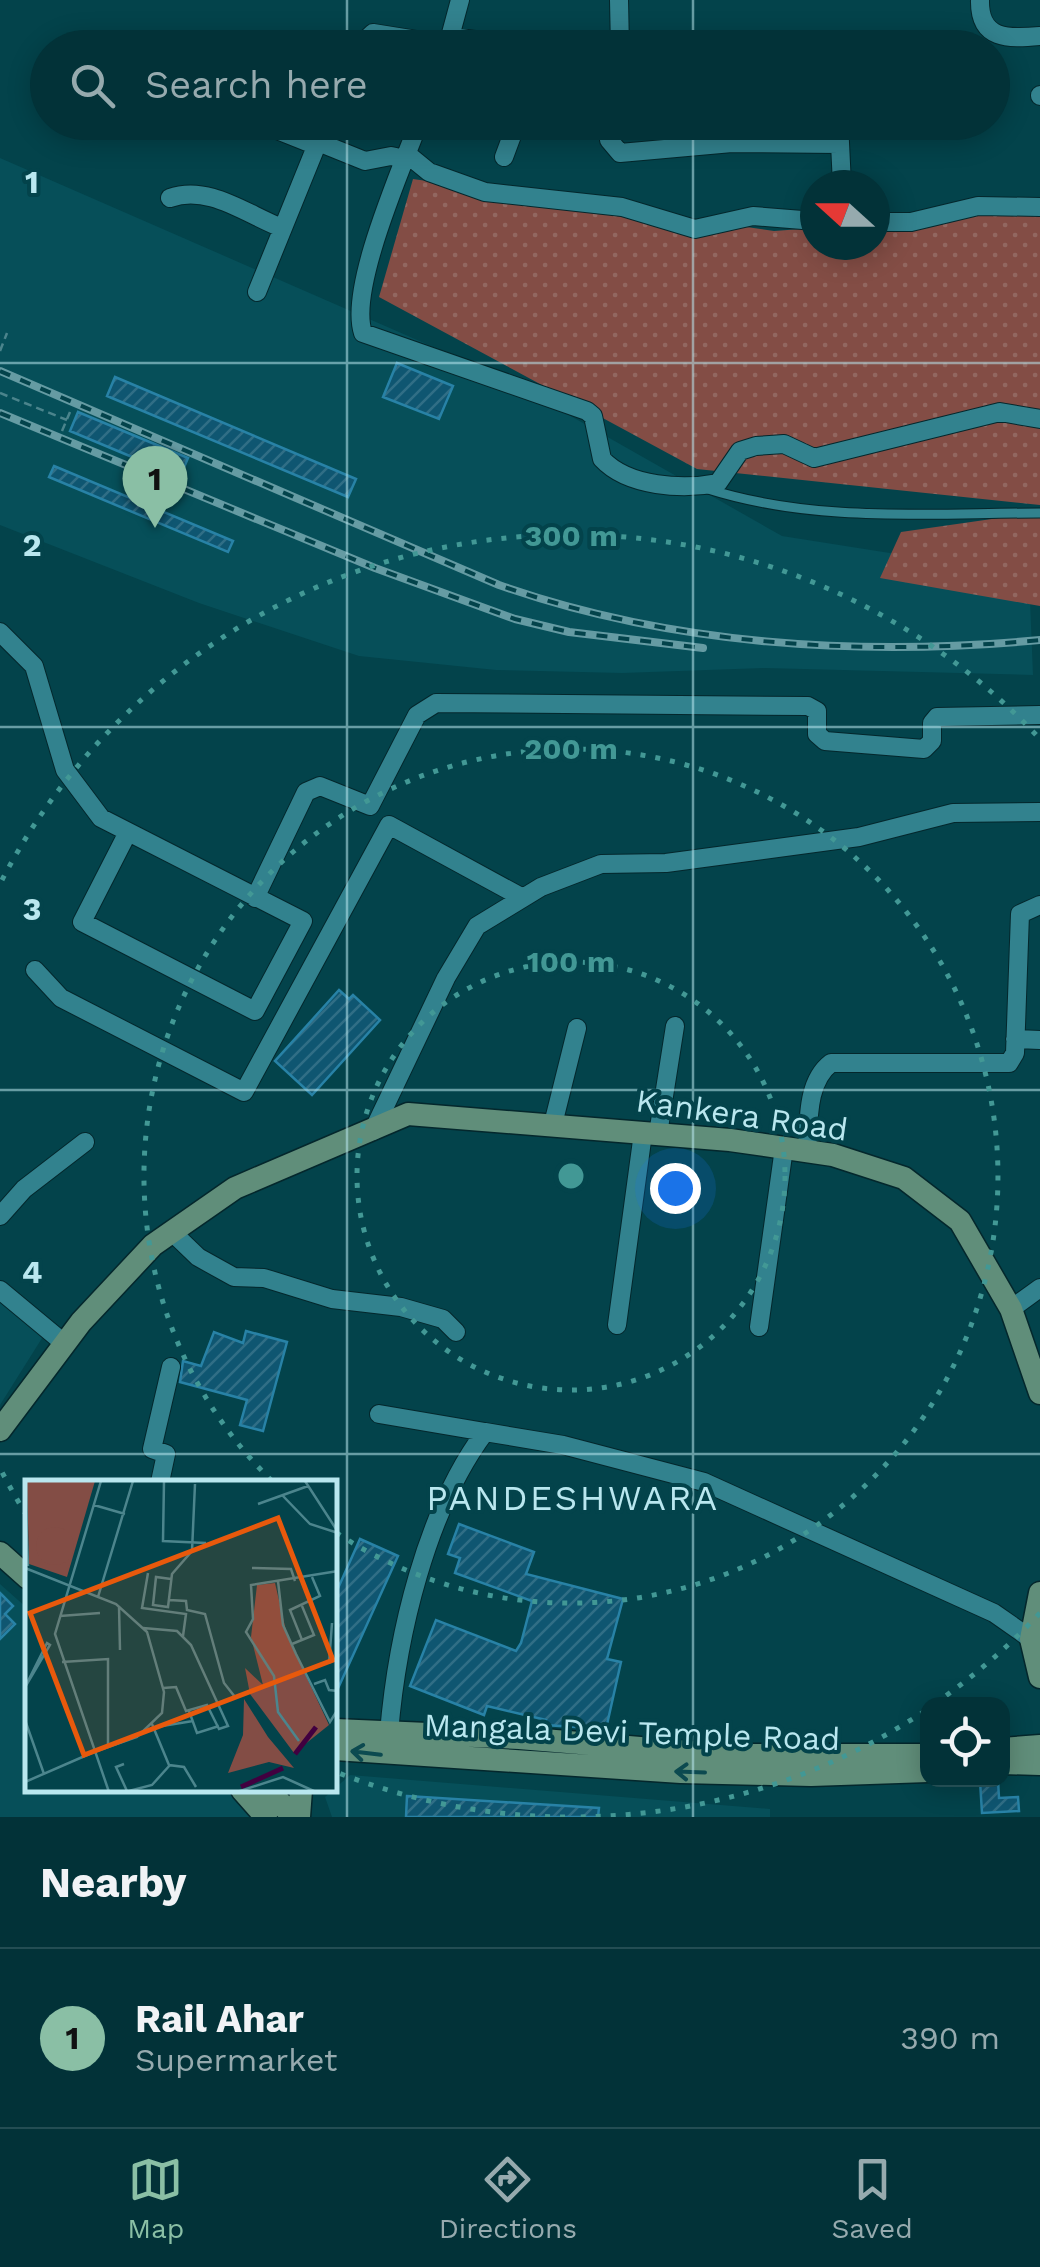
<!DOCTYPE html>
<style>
:root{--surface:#023238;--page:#103e43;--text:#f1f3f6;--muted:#96aaae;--line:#234d53;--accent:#8abfa5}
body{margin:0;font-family:"Work Sans",sans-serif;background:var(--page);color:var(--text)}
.controls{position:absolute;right:30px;bottom:30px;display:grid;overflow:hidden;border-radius:20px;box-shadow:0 5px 25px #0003}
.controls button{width:90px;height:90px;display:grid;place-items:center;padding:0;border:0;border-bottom:2px solid var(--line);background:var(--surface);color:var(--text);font:50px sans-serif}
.compass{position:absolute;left:800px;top:170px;width:90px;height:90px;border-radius:50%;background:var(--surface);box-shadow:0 5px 25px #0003;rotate:291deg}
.you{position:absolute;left:675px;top:1188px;width:35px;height:35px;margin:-25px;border:8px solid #fff;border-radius:50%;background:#1a73e8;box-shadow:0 0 0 15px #1a73e833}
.badge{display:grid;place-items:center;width:65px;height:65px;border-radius:50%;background:var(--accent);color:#111;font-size:32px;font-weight:700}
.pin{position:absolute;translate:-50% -82px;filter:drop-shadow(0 2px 5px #0008)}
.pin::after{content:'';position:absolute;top:52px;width:35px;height:30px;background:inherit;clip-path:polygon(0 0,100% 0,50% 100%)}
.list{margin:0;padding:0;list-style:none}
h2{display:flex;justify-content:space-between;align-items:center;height:130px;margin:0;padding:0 40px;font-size:42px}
h2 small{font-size:32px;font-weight:400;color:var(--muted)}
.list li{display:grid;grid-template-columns:65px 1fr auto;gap:30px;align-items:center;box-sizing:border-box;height:180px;padding:0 40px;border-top:2px solid var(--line)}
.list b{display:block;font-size:38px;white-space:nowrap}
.list p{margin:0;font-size:32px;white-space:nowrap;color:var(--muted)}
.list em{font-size:32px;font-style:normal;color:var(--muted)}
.icon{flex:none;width:55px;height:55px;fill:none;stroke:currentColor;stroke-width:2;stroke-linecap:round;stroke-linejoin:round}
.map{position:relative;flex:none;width:1040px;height:1817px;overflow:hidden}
.search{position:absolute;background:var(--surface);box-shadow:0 5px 25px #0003;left:30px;right:30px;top:30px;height:110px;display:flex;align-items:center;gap:25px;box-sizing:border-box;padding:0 35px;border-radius:55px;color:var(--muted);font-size:38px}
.sheet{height:310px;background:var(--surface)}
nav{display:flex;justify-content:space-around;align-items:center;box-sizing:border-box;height:140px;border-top:2px solid var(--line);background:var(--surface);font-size:28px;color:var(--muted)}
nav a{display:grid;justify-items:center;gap:5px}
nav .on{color:var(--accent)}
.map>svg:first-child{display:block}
.built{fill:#064f59}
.grass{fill:url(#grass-dots)}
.building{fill:url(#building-hatch);stroke:#2882a6;stroke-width:2.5}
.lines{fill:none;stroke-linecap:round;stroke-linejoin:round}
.lane-casing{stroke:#04272c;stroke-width:11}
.street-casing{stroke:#04272c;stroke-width:20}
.secondary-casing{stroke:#04272c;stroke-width:25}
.path{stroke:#4b848c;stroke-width:2.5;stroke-dasharray:8 5;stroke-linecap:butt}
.lane{stroke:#32828e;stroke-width:9}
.street{stroke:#32828e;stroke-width:18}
.secondary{stroke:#608e7a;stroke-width:22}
.rail-casing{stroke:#659ba3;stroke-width:8}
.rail{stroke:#03434b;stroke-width:4;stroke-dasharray:11;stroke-linecap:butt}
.oneway{stroke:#0c4a50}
.grid{fill:none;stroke:#b9e7ef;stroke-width:2.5;stroke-opacity:0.55}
.ring{fill:none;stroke:#429895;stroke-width:5;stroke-dasharray:5 10}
.labels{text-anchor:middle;stroke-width:8;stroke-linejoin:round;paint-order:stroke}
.street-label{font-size:32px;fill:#b9e7ef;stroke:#03434b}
.neighbourhood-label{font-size:35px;letter-spacing:2.5px;fill:#b9e7ef;stroke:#03434b}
.inset-river{fill:none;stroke:#410040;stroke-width:5}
.inset-road{fill:none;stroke:#4c858d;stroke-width:2.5}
.view{fill:#e8590c;fill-opacity:0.15;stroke:#e8590c;stroke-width:5}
.inset-edge{fill:none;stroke:#b9e7ef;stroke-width:5}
.grid-label{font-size:32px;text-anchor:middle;font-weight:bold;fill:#b9e7ef;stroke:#03434b;stroke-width:8;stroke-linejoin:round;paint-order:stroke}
.centre{fill:#429895;stroke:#03434b;stroke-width:5}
.ring-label{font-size:30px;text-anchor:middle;font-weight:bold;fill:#429895;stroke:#03434b;stroke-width:8;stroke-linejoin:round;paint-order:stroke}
</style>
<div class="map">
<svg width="1040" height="1817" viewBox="0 0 1040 1817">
<defs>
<pattern id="grass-dots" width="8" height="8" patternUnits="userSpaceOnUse" patternTransform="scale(2.5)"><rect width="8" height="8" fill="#834d45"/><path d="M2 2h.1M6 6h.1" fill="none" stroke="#926760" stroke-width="1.8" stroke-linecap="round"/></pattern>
<pattern id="building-hatch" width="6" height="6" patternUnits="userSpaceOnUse" patternTransform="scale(2.5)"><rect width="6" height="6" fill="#0f5671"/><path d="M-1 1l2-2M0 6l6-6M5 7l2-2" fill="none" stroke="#306e86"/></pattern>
</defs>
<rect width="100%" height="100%" fill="#03434b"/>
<path class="built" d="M0,158L502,377L782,536L1029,575L1033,675L764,668L622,673L496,670L359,656L199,603L0,525Z
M0,1301L44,1335L0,1405Z
M0,1584L27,1608L28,1790H239L268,1817H0Z
M350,1775L770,1809V1817H332L325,1797Z"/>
<path class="grass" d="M413,179L774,231L815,228V245H875V223L1040,211V505L697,469L379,297Z
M1040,512V606L880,578L901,532Z"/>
<path class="building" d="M397,363L453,386L439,419L383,397Z
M115,377L356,479L348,497L107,396Z
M78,412L188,458L180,477L70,431Z
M54,466L233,541L228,552L49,477Z
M339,990L349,999L353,995L380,1020L312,1095L275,1061Z
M246,1331L287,1342L263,1431L240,1425L247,1400L180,1382L183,1361L201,1366L214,1332L243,1343Z
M459,1524L534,1552L526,1574L623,1599L607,1659L621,1662L606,1729L545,1725L546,1720L487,1706L484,1715L410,1686L436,1620L516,1651L521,1643L532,1601L455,1573L460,1558L448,1554Z
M360,1539L398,1556L335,1695V1595Z
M0,1593L13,1606L5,1614L15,1624L0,1639Z
M998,1780L999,1798L1018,1797L1019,1811L982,1813L980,1781Z
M407,1796L599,1808L598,1817H406Z"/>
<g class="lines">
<g class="lane-casing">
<path id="lane" d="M708,489C815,523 928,513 1039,513"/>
</g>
<g class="street-casing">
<path id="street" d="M619,0L620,48
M980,0C979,40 1008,39 1040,36
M452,37L537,48
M254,48L256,42
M357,48L373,33L448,45
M447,48L460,0
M1040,96V95
M257,122L317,146
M419,122C402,168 348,289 363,333L587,411L593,416L602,459C628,487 683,490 718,483L740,451L756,446L784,444L814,458L1000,412L1040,419
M608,122L609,140L620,153L732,143L840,144
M839,122L842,185
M318,142L365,161L391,156L405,159
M407,154L429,172L485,192L622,207L695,229L753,216L815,221
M504,157L517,122
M170,198C208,184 246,214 282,228
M875,222H911L978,206L1040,207
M257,292L326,122
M0,632L34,666L65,770L101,818L303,921L255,1011L82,922L127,834
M255,898L306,792L320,786L370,806L417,715L436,703L808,706L817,711V734L825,741L924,749L932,741V723L937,717L1040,715
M35,970L61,998L244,1092L389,825L523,898
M1015,1039L1040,1040
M553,1124L577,1028
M373,1131L446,978L477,926L541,887L601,864L666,863L859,837L953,813L1040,812
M658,1134L675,1026
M807,1151C809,1122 806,1082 831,1063H1009L1015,1053L1020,914L1040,905
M0,1216L24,1189L85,1142
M172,1232L198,1257L234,1277L264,1278L332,1299L401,1307L443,1319L456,1332
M0,1290L65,1344
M1011,1309L1040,1288
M617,1325L643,1133
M759,1327L784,1148
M379,1414L485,1432
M160,1482L166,1454L152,1449L171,1367
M389,1733C397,1636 426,1511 485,1432L563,1445L704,1482L994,1613L1031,1639"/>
</g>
<g class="secondary-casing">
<path id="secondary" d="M0,1430L81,1322L153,1245L235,1188L408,1114L730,1140L833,1155L904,1178L960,1221L1011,1309L1040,1393
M0,1553L28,1578
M1040,1593L1031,1639L1040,1677
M335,1730L519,1738L725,1755H928
M335,1749L681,1772L811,1775L928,1771
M1002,1749L1040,1746
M1002,1763L1040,1764
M242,1790L266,1817
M269,1790L293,1817
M299,1817L301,1790"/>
</g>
<path class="path" d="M0,351L7,333
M0,393L67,420
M62,431L70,412"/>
<use href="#lane" class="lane"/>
<use href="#street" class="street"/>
<use href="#secondary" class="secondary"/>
<g class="rail-casing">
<path id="rail" d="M0,371L499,585C670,645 860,657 1040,640
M0,413L375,568L515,619L569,632L703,648"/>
</g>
<use href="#rail" class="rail"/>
</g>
<defs><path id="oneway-shaft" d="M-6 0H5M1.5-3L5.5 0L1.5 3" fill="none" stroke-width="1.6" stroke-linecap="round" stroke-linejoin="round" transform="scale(2.5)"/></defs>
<g class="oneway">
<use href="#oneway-shaft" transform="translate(366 1753) rotate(-173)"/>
<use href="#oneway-shaft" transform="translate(690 1772) rotate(-178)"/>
</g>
<path class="grid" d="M347,0V48M693,0V48M347,122V1817M693,122V1817M0,363H1040M0,727H1040M0,1090H1040M0,1454H1040"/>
<g class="ring">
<circle cx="571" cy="1176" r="214"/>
<path d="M272 1481A427 427 0 1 1 335 1532"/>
<path d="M1040 1613A641 641 0 0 1 934 1704M925 1711A641 641 0 0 1 577 1817M565 1817A641 641 0 0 1 336 1772M27 1516A641 641 0 0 1 2 1472M2 880A641 641 0 0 1 1040 739"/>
</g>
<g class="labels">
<g class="street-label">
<text transform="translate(742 1115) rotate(8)" y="11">Kankera Road</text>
<text transform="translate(632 1732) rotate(2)" y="11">Mangala Devi Temple Road</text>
</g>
<g class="neighbourhood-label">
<text x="573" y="1510">PANDESHWARA</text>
</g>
</g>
<g transform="translate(25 1480)">
<rect width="312" height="312" fill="#03434b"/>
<path d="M250,103L262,155L304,245L269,273L225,214L220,188L238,205L226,157L232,105Z" fill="#834d45"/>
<path d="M219,219L243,257L269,288L244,282L203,293L218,255Z" fill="#834d45"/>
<path d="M2,1H70L42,97L4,84Z" fill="#834d45"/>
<path d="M11 66a19 19 0 1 1 38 0a19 19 0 1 1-38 0Z" fill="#834d45"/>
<path class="inset-river" d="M270,274L291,247M216,307L258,288"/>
<path class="inset-road" d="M76,1L30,154L84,312M139,1L138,61L181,63M140,1H171M280,1L313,52M0,13L3,86M258,16L285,44L313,53M233,24L283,6M69,25L100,34M0,88L91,124L122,152L139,212L137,233L112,257L69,272M227,88L266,89L270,101M123,93L117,128L161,134L158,156M146,99L131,97L128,125L143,127L147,94L167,71L170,4M253,101L258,145L271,174L305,242L313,229M73,117L108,1M144,120L161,121L162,130L180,134L199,203L210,217L197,222M94,126L95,170M35,136L75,133M118,148L152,151L166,165L203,246L194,249L182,225L161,231L151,207L138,208M277,160L265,130L295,116L287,97M22,163L25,165L2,204V203ZM267,164L289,155L277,126M37,182L83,179V264M304,184L307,143M289,204L300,200L304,210L313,211M164,231L172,253L194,246M0,240L19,294M127,244L144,285L159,287L171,307M131,247L168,241M274,261L253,232L249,196L221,152L228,139L226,105L313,91M99,284L91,287L102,311M0,302L69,272M100,312L127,305L145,285M212,312L258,297L291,312"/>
<path class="view" d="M253,38L308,180L59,275L5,133Z"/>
<rect width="312" height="312" class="inset-edge"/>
</g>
<g class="grid-label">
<text x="32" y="193">1</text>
<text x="32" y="556">2</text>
<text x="32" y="920">3</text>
<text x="32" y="1283">4</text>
</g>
<circle cx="571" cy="1176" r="15" class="centre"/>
<g class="ring-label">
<text x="571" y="546">300 m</text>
<text x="571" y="759">200 m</text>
<text x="571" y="972">100 m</text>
</g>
</svg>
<div class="controls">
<button><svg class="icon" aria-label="locate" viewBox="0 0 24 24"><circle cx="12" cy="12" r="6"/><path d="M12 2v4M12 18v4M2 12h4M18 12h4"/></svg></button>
</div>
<svg class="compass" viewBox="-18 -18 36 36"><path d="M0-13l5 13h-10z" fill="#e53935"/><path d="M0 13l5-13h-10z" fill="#96aaae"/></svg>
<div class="you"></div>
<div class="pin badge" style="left:155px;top:528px">1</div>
<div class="search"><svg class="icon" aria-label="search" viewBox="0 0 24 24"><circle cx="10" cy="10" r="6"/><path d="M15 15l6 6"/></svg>Search here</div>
</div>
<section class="sheet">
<h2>Nearby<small></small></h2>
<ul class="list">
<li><span class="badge">1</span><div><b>Rail Ahar</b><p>Supermarket</p></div><em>390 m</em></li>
</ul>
</section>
<nav>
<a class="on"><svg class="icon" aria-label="map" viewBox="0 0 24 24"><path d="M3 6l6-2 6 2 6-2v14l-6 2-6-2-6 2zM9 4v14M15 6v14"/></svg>Map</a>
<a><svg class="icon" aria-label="directions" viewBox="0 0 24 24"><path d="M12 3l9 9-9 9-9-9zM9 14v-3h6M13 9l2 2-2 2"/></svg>Directions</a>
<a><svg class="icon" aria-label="saved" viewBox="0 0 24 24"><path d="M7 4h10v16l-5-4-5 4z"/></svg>Saved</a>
</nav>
